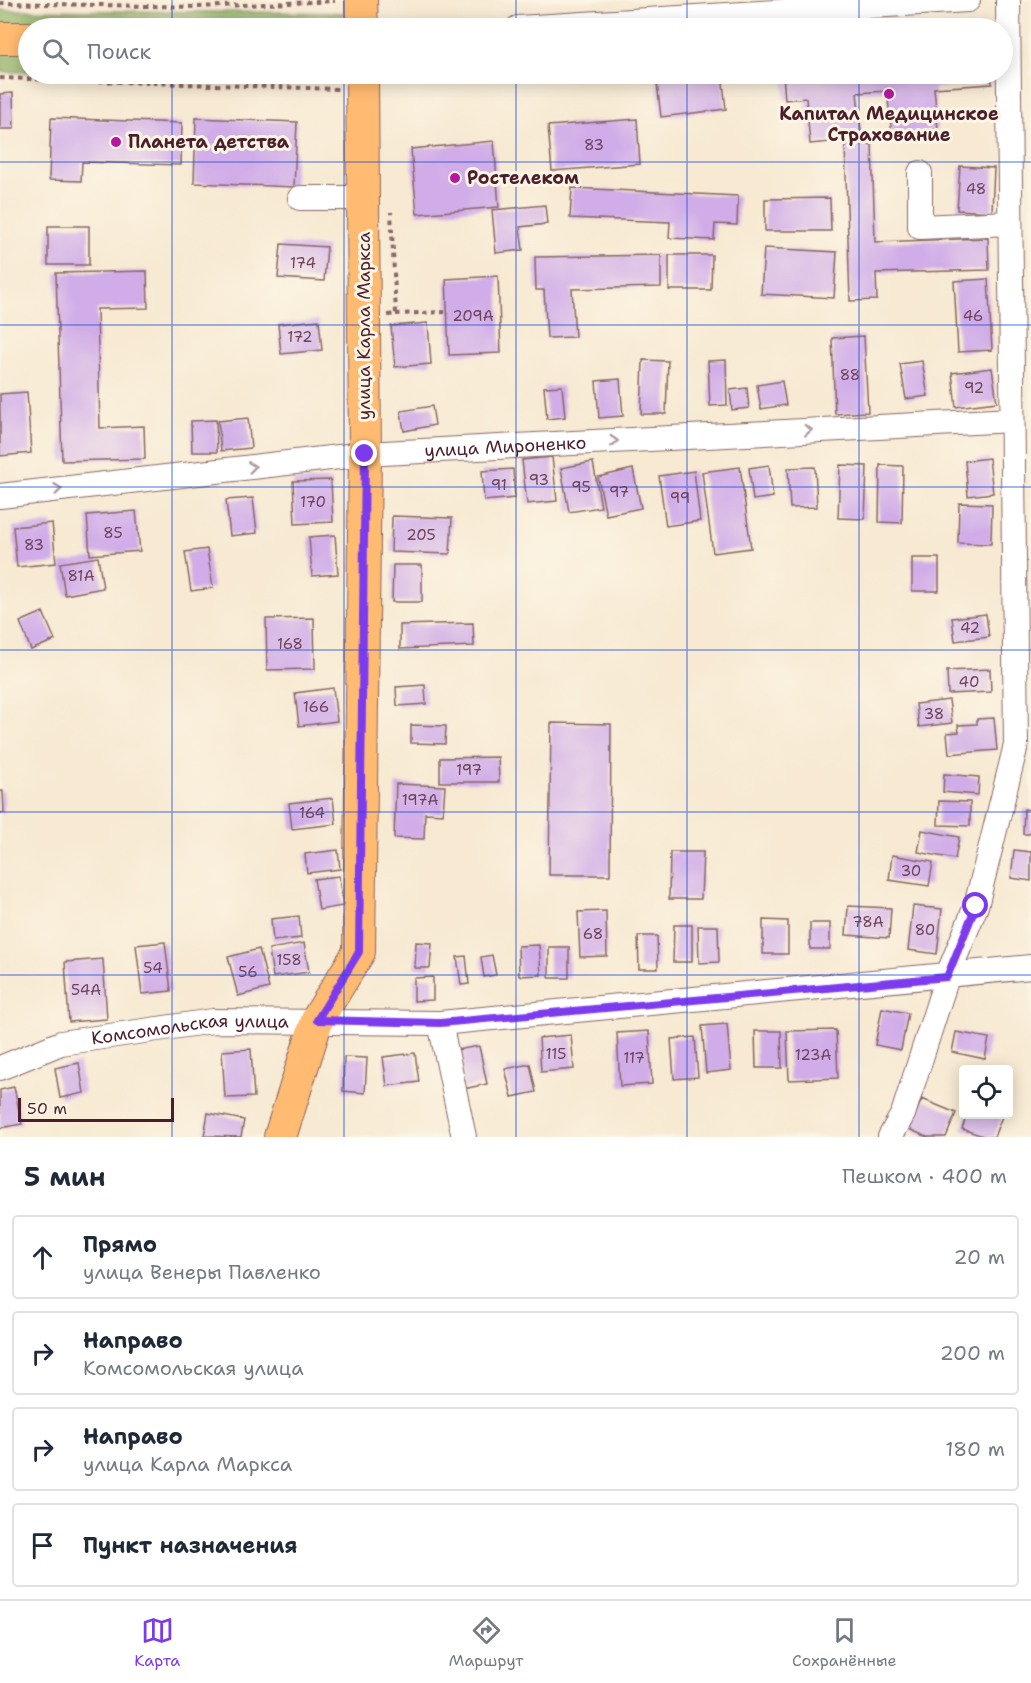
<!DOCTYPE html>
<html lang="ru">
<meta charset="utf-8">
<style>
:root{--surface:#fff;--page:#f6f6f7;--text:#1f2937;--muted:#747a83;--line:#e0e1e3;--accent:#7c3aed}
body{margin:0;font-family:"Shantell Sans",sans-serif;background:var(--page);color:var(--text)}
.controls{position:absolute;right:18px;bottom:18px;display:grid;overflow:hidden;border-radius:6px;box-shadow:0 3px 15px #0003}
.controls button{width:54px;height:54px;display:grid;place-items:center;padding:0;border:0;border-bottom:2px solid var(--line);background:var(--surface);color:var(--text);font:30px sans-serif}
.scale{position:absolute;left:18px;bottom:15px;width:156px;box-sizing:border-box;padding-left:6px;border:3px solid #4a1f2b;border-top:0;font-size:16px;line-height:21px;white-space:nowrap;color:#4a1f2b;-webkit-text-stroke:4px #fcf5e5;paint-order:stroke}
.stop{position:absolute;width:18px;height:18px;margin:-14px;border:4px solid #7c3aed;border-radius:50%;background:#fff}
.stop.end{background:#7c3aed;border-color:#fff;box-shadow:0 2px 6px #0008}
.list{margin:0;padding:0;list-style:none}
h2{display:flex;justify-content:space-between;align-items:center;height:78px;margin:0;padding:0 24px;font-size:26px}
h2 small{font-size:20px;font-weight:400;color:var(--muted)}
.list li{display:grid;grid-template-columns:39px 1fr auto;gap:18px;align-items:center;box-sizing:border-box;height:84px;margin:0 12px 12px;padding:0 12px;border:2px solid var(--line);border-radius:6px}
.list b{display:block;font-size:22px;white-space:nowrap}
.list p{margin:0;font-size:20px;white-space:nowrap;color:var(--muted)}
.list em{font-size:20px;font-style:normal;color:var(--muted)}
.icon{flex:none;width:33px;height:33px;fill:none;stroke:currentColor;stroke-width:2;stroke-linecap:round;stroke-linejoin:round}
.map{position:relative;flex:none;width:1031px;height:1137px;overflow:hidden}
.search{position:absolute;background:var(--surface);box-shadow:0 3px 15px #0003;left:18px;right:18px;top:18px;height:66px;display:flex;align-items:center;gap:15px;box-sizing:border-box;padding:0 21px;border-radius:33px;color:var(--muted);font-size:22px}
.sheet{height:462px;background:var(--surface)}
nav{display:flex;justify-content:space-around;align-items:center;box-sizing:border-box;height:84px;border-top:2px solid var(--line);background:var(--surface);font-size:16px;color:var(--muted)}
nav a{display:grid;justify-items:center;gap:3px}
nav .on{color:var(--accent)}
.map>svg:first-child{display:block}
.forest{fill:#93b467;stroke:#6e6a49;stroke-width:1.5}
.building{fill:#d0ace8}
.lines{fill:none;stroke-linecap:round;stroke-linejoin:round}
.minor-casing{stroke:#876665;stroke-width:26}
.major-casing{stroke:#876665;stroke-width:34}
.path{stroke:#876665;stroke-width:4;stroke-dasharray:4.5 4.5;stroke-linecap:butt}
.minor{stroke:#fff;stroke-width:24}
.major{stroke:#ffbb71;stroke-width:32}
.oneway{stroke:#ae9aa0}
.route{stroke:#7c3aed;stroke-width:8}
.grid{fill:none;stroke:#1d4ed8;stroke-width:1.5;stroke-opacity:0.55}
.poi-dot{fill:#b5179e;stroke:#fcf5e5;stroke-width:2}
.labels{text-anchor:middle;stroke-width:6;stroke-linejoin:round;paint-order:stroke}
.number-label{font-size:15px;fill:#6c425a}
.poi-label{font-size:18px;font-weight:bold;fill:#4a1f2b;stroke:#fcf5e5;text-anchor:start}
.street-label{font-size:18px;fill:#4a1f2b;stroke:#fcf5e5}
</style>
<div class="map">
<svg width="1031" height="1137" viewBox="0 0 1031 1137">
<rect width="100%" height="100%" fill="#fcf5e5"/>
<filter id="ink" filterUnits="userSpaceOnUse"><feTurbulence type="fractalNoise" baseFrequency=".0167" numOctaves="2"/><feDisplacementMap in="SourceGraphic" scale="12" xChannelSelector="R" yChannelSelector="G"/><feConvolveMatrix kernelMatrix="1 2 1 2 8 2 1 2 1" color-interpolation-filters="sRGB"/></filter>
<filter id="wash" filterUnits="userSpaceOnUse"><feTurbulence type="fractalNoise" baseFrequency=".008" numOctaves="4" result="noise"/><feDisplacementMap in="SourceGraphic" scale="24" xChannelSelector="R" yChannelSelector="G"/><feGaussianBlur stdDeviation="1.35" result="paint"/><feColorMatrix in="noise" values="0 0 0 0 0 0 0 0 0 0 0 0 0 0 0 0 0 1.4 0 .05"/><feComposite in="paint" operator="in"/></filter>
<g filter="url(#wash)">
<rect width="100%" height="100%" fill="#f7e9d2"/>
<path class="forest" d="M0,10L343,13V28L0,27Z
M0,49L28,50V72H0Z
M125,74H343V77Z"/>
<g id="blocks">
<path class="building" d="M656,74H722L726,109L661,117Z
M783,74H991L992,84L934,88L938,129L892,135L887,91L857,93L862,139L810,144L806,98L785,100Z
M13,93L14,129H0V94Z
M51,118L182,123L181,165L82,162L81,181L49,180Z
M196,118L297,122L294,187L194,183Z
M637,119L640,164L552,171L548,126Z
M494,141L499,207L417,214L411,149Z
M872,144L875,242L988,238L989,270L876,273L877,300L850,301L845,145Z
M960,166L994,168L992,212L957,210Z
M572,188L738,196L737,225L715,224L714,240L669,238L670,222L570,218Z
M830,198L831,231H765V199Z
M545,205L547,224L520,227L523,250L496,253L492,210Z
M48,226H89V265H48Z
M281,244L327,247L324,281L278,278Z
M764,248L837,252L834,298L761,294Z
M661,255V287L572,289L575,337L547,338L544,290H536L535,257Z
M669,255H712L711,290H669Z
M147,271L148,308L97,309L100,428L144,426L145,459L62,461L56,273Z
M498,276L501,353L449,355L446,279Z
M988,279L992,350L958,352L954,281Z
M319,320L322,350L281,354L278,324Z
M428,323L431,364L395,367L391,326Z
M864,336L868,412L835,414L832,338Z
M643,360L668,361L666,414H641Z
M726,360L727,405L710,406L708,361Z
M922,361L928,396L906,399L900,364Z
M992,368L997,402L956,407L952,373Z
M620,379L623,416L599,418L596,381Z
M782,381L786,405L761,409L757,385Z
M562,386L565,417L547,419L544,387Z
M747,388L749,408L732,410L730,390Z
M27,392L31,453L0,456V394Z
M432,406L435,425L404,431L401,411Z
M248,418L251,448L221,451L218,421Z
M216,420L217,452H192L191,421Z
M552,457L557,501L527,504L522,460Z
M989,458L993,493L968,496L965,461Z
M593,462L601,507L569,512L561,468Z
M769,465L773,497L753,500L749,468Z
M840,465L867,466L865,519L838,518Z
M880,465L903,466L902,523L879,522Z
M740,467L751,548L713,553L702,472Z
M815,467L817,507L790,508L788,468Z
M513,469L515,498L484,501L482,471Z
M633,469L641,508L606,515L598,477Z
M694,471L700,521L666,526L659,476Z
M331,480L333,522L295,524L293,481Z
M253,498L257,533L230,536L226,500Z
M959,503L992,504L991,544L958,543Z
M136,511L140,551L90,555L87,515Z
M392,516L452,518L450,554L391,552Z
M52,523L56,563L17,567L13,527Z
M335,535L338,574L312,576L309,537Z
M207,549L213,588L191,591L185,552Z
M98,557L103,588L65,595L60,563Z
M912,558H939V591H912Z
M393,565H422V602H392Z
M43,612L55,640L31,650L20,622Z
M986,614L989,637L955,641L952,618Z
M314,618L315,669L267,670L266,619Z
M473,623L474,646L400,649V625Z
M990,669L991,692L948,694L947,671Z
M425,685L426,704L397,706L396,687Z
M333,688L337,721L299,726L295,693Z
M949,700L952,723L919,727L916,704Z
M994,718L997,750L949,754L947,733L959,732L958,725L977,724V719Z
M551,723L611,724L610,875H549Z
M411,725L446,726L445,744L411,743Z
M498,757L499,782H440V758Z
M944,774L979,777L978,795L943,792Z
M396,784L445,786L443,814L425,813L424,839L394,838Z
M0,791H3L4,813H0Z
M333,798L336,824L292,829L289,803Z
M939,801L970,802V826L938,825Z
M1024,809L1031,810V834H1023Z
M922,830L959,837L955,859L918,852Z
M338,850L340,869L307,873L305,854Z
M1014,850L1031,852V881L1011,878Z
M670,852H703L701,899H669Z
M892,855L933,862L929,886L889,880Z
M339,876L343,906L319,910L314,879Z
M848,906L891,908L889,938L846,935Z
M913,906L942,909L937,954L908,950Z
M606,911L607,956L580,957L578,912Z
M299,916L301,938L273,941L271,919Z
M763,920L788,921V954H763Z
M810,923H830V949H810Z
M674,925H692V962H673Z
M698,926H718L719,962L699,963Z
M638,936H657L658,969H639Z
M165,942L171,991L142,994L136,945Z
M416,942L432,943L430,968H415Z
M304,943L309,972L273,977L269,949Z
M539,945L541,975L519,976L518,946Z
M549,947H569V978H549Z
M259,949L269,988L238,996L228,957Z
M492,955L496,975L484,977L481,957Z
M466,956L469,984L461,985L457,957Z
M103,959L107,1019L69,1022L65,962Z
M433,977V1000L414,1001V978Z
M882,1008L908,1013L901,1050L875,1045Z
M727,1024L731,1070L706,1073L702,1026Z
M836,1030L838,1078L789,1080L787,1031Z
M649,1031L652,1084L620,1086L617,1033Z
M755,1031H781L782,1068H756Z
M956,1032L989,1038L985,1059L952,1052Z
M571,1035L574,1069L541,1072L539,1038Z
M695,1037L698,1077L674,1079L671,1039Z
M479,1046L487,1084L463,1089L456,1050Z
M251,1049L254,1097L225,1098L222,1051Z
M415,1053L419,1082L387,1086L383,1057Z
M344,1057L367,1058L365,1093L343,1091Z
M79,1063L84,1093L60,1098L55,1068Z
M530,1064L536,1092L512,1097L505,1069Z
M14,1087L22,1124L0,1128V1090Z
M922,1099L956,1113L946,1137H927L909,1129Z
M208,1113L244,1120L241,1137L204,1136Z
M967,1114H1003L994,1137H986L962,1129Z"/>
</g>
</g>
<g filter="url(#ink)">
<use href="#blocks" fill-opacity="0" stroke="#876665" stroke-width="1.5"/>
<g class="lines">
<g class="minor-casing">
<g id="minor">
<path d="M518,28L968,0"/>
<path d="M920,173V227L1010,223"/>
<path d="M300,198H364"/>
<path id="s1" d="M0,496L365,454L1012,420"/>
<path d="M440,1023L464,1137"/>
<path id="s2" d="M0,1068L61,1043L213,1021L440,1023L1031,967"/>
<path d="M890,1137L903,1114L947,977L976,906L1016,745L1008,0"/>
</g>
</g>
<g class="major-casing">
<path id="major" d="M361,0L362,28
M0,38H28
M280,1137L317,1020L359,952L365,454L362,74"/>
</g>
<path class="path" d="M0,3L198,7L335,1
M0,78L338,89
M396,314L445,312
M388,315L396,314L391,212"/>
<use href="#minor" class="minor"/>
<use href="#major" class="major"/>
</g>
<defs><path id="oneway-chevron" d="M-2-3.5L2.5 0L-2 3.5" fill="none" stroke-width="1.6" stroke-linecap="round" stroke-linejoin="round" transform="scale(1.5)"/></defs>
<g class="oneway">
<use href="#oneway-chevron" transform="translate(808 430) rotate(-3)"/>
<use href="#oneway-chevron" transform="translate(614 441) rotate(-3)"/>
<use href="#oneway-chevron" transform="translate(252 467) rotate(-7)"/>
<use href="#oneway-chevron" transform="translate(58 489) rotate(-7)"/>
</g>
</g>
<g class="lines" filter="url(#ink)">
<path class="route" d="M365,454L359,952L317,1020L440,1023L947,977L976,906"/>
</g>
<path class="grid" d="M172,0V28M344,0V28M516,0V28M687,0V28M859,0V28M172,74V1137M344,74V1137M516,74V1137M687,74V1137M859,74V1137M0,162H1031M0,325H1031M0,487H1031M0,650H1031M0,812H1031M0,975H1031"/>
<g class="poi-dot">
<circle cx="889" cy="94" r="6"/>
<circle cx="116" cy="142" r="6"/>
<circle cx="455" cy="178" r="6"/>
</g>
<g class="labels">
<g class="number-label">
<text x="594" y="150">83</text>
<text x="976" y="194">48</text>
<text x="303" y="268">174</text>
<text x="473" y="321">209А</text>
<text x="973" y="321">46</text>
<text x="300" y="342">172</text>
<text x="850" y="380">88</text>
<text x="974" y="393">92</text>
<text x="539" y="485">93</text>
<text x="499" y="490">91</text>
<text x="581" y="492">95</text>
<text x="619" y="497">97</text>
<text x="680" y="503">99</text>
<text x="313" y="507">170</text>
<text x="113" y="538">85</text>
<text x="421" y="540">205</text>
<text x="34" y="550">83</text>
<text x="81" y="581">81А</text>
<text x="970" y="633">42</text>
<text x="290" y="649">168</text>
<text x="969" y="687">40</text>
<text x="316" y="712">166</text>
<text x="934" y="719">38</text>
<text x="469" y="775">197</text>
<text x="420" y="805">197А</text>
<text x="312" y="818">164</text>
<text x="911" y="876">30</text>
<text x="868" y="927">78А</text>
<text x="925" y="935">80</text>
<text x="593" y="939">68</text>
<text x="289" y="965">158</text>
<text x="153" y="973">54</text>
<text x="248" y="977">56</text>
<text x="86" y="995">54А</text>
<text x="556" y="1059">115</text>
<text x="813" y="1060">123А</text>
<text x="634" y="1063">117</text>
</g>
<g class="poi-label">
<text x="889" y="120" text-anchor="middle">Капитал Медицинское<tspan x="889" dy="21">Страхование</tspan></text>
<text x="128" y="148">Планета детства</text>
<text x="467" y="184">Ростелеком</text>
</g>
<g class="street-label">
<text transform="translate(364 326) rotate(-90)" y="6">улица Карла Маркса</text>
<text dy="6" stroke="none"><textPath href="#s1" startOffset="508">улица Мироненко</textPath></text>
<text dy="6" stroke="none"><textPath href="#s2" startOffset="196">Комсомольская улица</textPath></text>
</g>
</g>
</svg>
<div class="controls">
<button><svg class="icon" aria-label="locate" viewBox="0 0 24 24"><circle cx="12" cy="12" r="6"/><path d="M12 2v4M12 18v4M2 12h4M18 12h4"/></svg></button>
</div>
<div class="scale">50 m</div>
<div class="stop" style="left:976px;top:906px"></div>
<div class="stop end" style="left:365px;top:454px"></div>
<div class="search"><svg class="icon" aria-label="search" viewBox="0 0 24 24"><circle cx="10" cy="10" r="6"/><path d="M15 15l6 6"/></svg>Поиск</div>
</div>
<section class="sheet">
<h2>5 мин<small>Пешком · 400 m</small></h2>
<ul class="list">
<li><svg class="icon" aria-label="ahead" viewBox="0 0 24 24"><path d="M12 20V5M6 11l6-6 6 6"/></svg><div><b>Прямо</b><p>улица Венеры Павленко</p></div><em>20 m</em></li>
<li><svg class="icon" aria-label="right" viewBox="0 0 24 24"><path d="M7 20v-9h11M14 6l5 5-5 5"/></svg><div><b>Направо</b><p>Комсомольская улица</p></div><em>200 m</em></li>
<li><svg class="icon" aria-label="right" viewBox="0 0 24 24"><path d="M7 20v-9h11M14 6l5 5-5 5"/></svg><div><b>Направо</b><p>улица Карла Маркса</p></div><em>180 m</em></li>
<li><svg class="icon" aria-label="arrive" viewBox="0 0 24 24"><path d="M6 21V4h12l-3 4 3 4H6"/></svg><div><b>Пункт назначения</b></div></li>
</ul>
</section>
<nav>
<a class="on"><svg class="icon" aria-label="map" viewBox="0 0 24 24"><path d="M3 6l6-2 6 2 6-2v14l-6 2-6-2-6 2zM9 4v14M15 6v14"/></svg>Карта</a>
<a><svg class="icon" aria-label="directions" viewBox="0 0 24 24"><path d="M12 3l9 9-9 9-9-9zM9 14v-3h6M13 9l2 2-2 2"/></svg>Маршрут</a>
<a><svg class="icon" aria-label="saved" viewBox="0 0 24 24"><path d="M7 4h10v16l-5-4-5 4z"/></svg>Сохранённые</a>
</nav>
